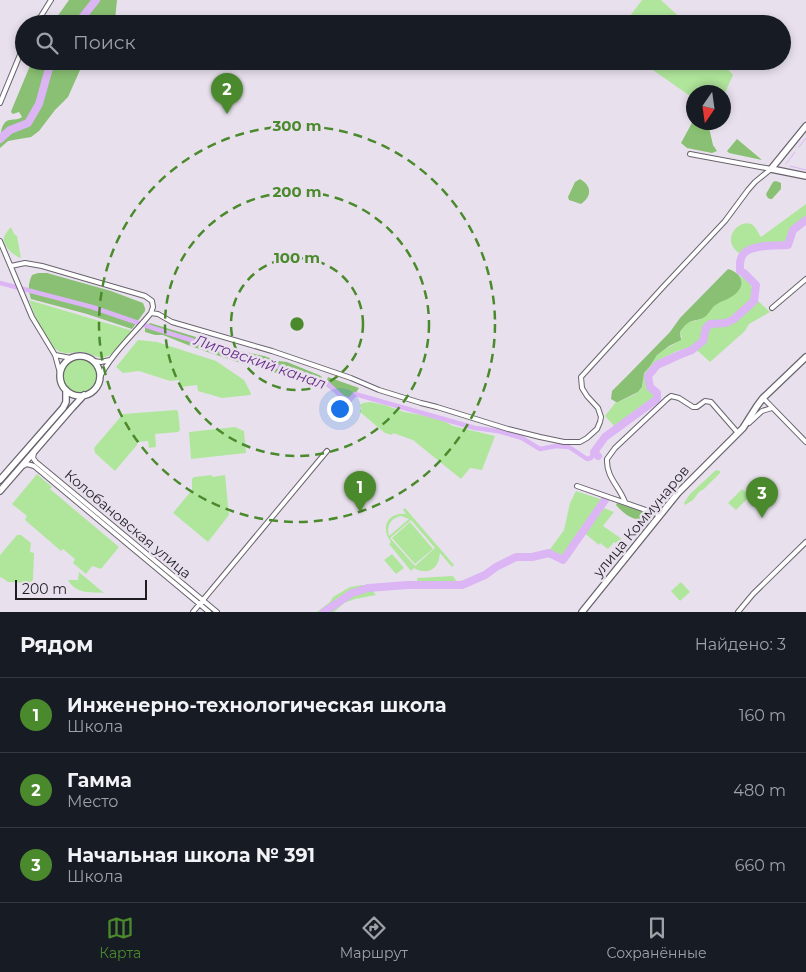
<!DOCTYPE html>
<html lang="ru">
<meta charset="utf-8">
<style>
:root{--surface:#171b24;--page:#242831;--text:#f1f3f6;--muted:#9ea1a6;--line:#363941;--accent:#4a8a2c}
body{margin:0;font-family:Montserrat,sans-serif;background:var(--page);color:var(--text)}
.compass{position:absolute;left:686px;top:85px;width:45px;height:45px;border-radius:50%;background:var(--surface);box-shadow:0 2px 8px #0003;rotate:193deg}
.scale{position:absolute;left:15px;bottom:12px;width:132px;box-sizing:border-box;padding-left:5px;border:2px solid #201d22;border-top:0;font-size:14px;line-height:18px;white-space:nowrap;color:#201d22;-webkit-text-stroke:4px #e8e1ed;paint-order:stroke}
.you{position:absolute;left:339px;top:408px;width:18px;height:18px;margin:-12px;border:4px solid #fff;border-radius:50%;background:#1a73e8;box-shadow:0 0 0 8px #1a73e833}
.badge{display:grid;place-items:center;width:32px;height:32px;border-radius:50%;background:var(--accent);color:#fff;font-size:16px;font-weight:700}
.pin{position:absolute;translate:-50% -41px;filter:drop-shadow(0 1px 2px #0008)}
.pin::after{content:'';position:absolute;top:26px;width:18px;height:15px;background:inherit;clip-path:polygon(0 0,100% 0,50% 100%)}
.list{margin:0;padding:0;list-style:none}
h2{display:flex;justify-content:space-between;align-items:center;height:65px;margin:0;padding:0 20px;font-size:21px}
h2 small{font-size:16px;font-weight:400;color:var(--muted)}
.list li{display:grid;grid-template-columns:32px 1fr auto;gap:15px;align-items:center;box-sizing:border-box;height:75px;padding:0 20px;border-top:1px solid var(--line)}
.list b{display:block;font-size:19px;white-space:nowrap}
.list p{margin:0;font-size:16px;white-space:nowrap;color:var(--muted)}
.list em{font-size:16px;font-style:normal;color:var(--muted)}
.icon{flex:none;width:28px;height:28px;fill:none;stroke:currentColor;stroke-width:2;stroke-linecap:round;stroke-linejoin:round}
.map{position:relative;flex:none;width:806px;height:612px;overflow:hidden}
.search{position:absolute;background:var(--surface);box-shadow:0 2px 8px #0003;left:15px;right:15px;top:15px;height:55px;display:flex;align-items:center;gap:12px;box-sizing:border-box;padding:0 18px;border-radius:28px;color:var(--muted);font-size:19px}
.sheet{height:290px;background:var(--surface)}
nav{display:flex;justify-content:space-around;align-items:center;box-sizing:border-box;height:70px;border-top:1px solid var(--line);background:var(--surface);font-size:14px;color:var(--muted)}
nav a{display:grid;justify-items:center;gap:2px}
nav .on{color:var(--accent)}
.map>svg:first-child{display:block}
.green{fill:#b0e69c;fill-rule:evenodd}
.forest{fill:#89c073}
.lines{fill:none;stroke-linecap:round;stroke-linejoin:round}
.stream{stroke:#dbb5f4;stroke-width:1}
.canal{stroke:#dbb5f4;stroke-width:4.5}
.river{stroke:#dbb5f4;stroke-width:8}
.street-casing{stroke:#69636e;stroke-width:6}
.secondary-casing{stroke:#69636e;stroke-width:8}
.street{stroke:#fff;stroke-width:4}
.secondary{stroke:#fff;stroke-width:5.5}
.ring{fill:none;stroke:#4a8a2c;stroke-width:2.5;stroke-dasharray:9 6}
.labels{text-anchor:middle;stroke-width:5;stroke-linejoin:round;paint-order:stroke}
.street-label{font-size:14px;fill:#201d22;stroke:#e8e1ed}
.water-label{font-size:15px;font-style:italic;fill:#692e89;stroke:#e8e1ed}
.centre{fill:#4a8a2c;stroke:#e8e1ed;stroke-width:2.5}
.ring-label{font-size:15px;text-anchor:middle;font-weight:bold;fill:#4a8a2c;stroke:#e8e1ed;stroke-width:5;stroke-linejoin:round;paint-order:stroke}
</style>
<div class="map">
<svg width="806" height="612" viewBox="0 0 806 612">
<rect width="100%" height="100%" fill="#e8e1ed"/>
<path class="green" d="M642,0H661L687,24H624Z
M640,61H722L723,64L733,75L724,95V92H694L693,98Z
M806,204V218C794,227 792,230 786,244L752,247L742,253H739C720,239 739,219 751,224C756,226 758,233 761,237Z
M11,227L14,234L17,236L21,258C14,256 2,246 4,237C5,234 9,229 11,227Z
M742,274C751,281 753,288 753,299L728,320L713,321L707,323L704,327L700,341L689,348L677,351L657,361L646,374L645,381L654,396C652,406 641,409 633,415C627,419 621,423 616,428L605,416L616,402H619C626,398 638,395 642,387C644,383 642,379 643,375C644,374 655,357 657,355C664,348 678,344 682,337L680,332L687,323L701,319L716,304L742,282L740,276Z
M29,300L133,331C124,341 114,360 98,357C93,356 88,352 83,352C77,351 70,354 64,353C45,349 36,317 29,300Z
M757,300L770,312L749,324L745,331L710,362L698,351L694,352V350C705,341 704,348 706,332L711,326L725,324L733,321Z
M138,340L157,342L216,361L244,380L251,393L250,395L222,398L198,391L197,385L180,387L179,380L170,381L139,371L123,373L116,367Z
M63 376a17 17 0 1 1 34 0a17 17 0 1 1-34 0Z
M370,402L385,405L404,412L426,416L446,422L453,426L495,436L482,470L470,468L461,479L413,440L393,433L392,435L385,433L360,412V410L362,409L360,405L363,403Z
M176,410L178,411L180,430L178,432L155,434L156,447L149,448L148,441L137,442V445L115,471L95,453L94,448L123,414Z
M235,427L244,431L246,453L191,459L189,432Z
M716,470L720,471V473L704,489L699,492L693,500L685,505L684,503L690,494Z
M37,474L52,487L50,489L119,547L101,569L92,566L86,574L73,563L75,559L63,549L61,551L25,520L27,516L12,504Z
M212,475V477L225,475L229,515L208,542L173,513L192,490V479L194,477Z
M742,489L750,496L736,510L728,503Z
M576,491L603,500L562,559L548,552L564,530L570,503Z
M601,507L614,512L603,526L622,539L618,545L614,542L608,549L600,543L599,545L583,532Z
M405,508L454,565L452,567L440,553C439,569 428,576 414,568L411,571L389,544L391,542C380,528 387,512 406,514L403,510ZM401,516L409,519L389,536C386,526 391,518 401,516ZM411,520L435,548L415,566L390,538Z
M410,522L433,549L415,564L392,538Z
M17,535H21L31,543L30,552L34,553L33,579L32,581L28,583L8,582L1,577L0,578V555Z
M392,554L404,568L396,574L384,560Z
M79,572L104,593C89,592 76,594 68,580H78Z
M453,576L459,585L418,584L417,578Z
M681,582L690,592L680,601L671,591Z
M362,585H368L376,595L355,599L344,603L334,612H317L330,602L333,597L350,587Z"/>
<path class="forest" d="M69,0H117L115,20C110,26 102,23 95,22L94,24H52Z
M32,61H84L68,97L55,110L39,131L31,137L8,141L0,148C0,138 0,121 10,120C15,119 18,120 22,117L19,112L13,114L11,112L12,109Z
M693,121L694,122L708,123L713,145L717,151L712,153L687,148L681,143Z
M737,139L762,160L729,153L727,151Z
M580,179C592,186 592,196 581,204L569,200L568,197L575,182Z
M776,181L781,183V189L772,199C768,199 767,197 766,194L773,182Z
M728,269C745,274 746,288 731,297C727,300 721,301 717,304C712,307 710,312 706,316C700,321 694,319 688,323C685,325 682,329 680,332L681,340L669,346L657,355L650,366L644,373L642,387L638,392L618,402H616L611,399L612,391L629,374L670,332L680,318Z
M38,273H47L111,291L143,303L145,308V311L132,329L87,314L31,299C28,290 28,284 32,275Z
M150,323L196,337L208,342L224,345L240,351L264,356L279,361L287,362L319,375L322,377L317,384C303,378 288,376 273,372C235,362 199,350 163,335H155L145,332V327Z
M328,377L359,388L352,399L346,401L325,385Z
M617,503L647,513L648,517C636,524 624,514 616,505Z"/>
<g class="lines">
<path class="stream" d="M799,147L806,138
M786,164L795,152
M790,166L806,170"/>
<path class="canal" d="M0,283L92,307L153,328L251,359L307,375L327,383L342,397L350,400L355,394L454,422L475,428L498,431L522,438L540,449L556,446L569,447L587,459L591,458L594,452"/>
<path class="river" d="M77,24L96,0
M0,139L10,130L28,123L39,104L51,61
M598,456L594,452L605,437L657,399V393L650,387L648,376L657,365L679,355L692,350L703,341L706,328L710,324L726,323L734,319L754,301L756,285L744,273L740,271C740,266 739,261 742,256C748,244 776,246 788,245L793,230L806,220
M324,612L352,593L359,591L368,588L408,585H462L485,575L496,567L516,557H532L549,553L563,560L605,500"/>
<g class="street-casing">
<path id="street" d="M36,24L51,0
M0,103L24,45
M690,154L771,169
M0,241L32,317L55,355L60,373
M11,266L25,263L42,266L145,296L152,301L153,307L151,313C134,334 111,354 99,379
M772,308L806,279
M151,313L158,314L172,322L272,351L351,378L379,390L421,403L437,407L508,429L540,437L564,442H580L587,438L597,429L600,422L601,417L598,408L587,396L582,388L581,377L663,287L725,221L748,190L755,182L771,169
M55,355L71,358
M93,361L101,362L110,360
M763,398L806,442
M749,423L762,411L772,408
M34,453L33,458L36,462L217,612
M23,466L27,464L34,466L209,612
M577,486L660,515
M625,502C619,486 606,477 607,459L615,448L667,399L671,396L679,398L693,407H697L705,401L711,402L738,433
M193,612L327,451
M738,612L753,594L806,542"/>
</g>
<g class="secondary-casing">
<path id="secondary" d="M806,126L771,169L806,176
M60 376a20 20 0 1 1 40 0a20 20 0 1 1-40 0Z
M0,480L63,408L66,402V390
M0,491L72,408L84,395
M582,612L678,493L743,428L757,406L763,398L806,357"/>
</g>
<use href="#street" class="street"/>
<use href="#secondary" class="secondary"/>
</g>
<g class="ring">
<circle cx="297" cy="324" r="66"/>
<circle cx="297" cy="324" r="132"/>
<circle cx="297" cy="324" r="198"/>
</g>
<g class="labels">
<g class="street-label">
<text transform="translate(641 521) rotate(-50)" y="5">улица Коммунаров</text>
<text transform="translate(128 524) rotate(40)" y="5">Колобановская улица</text>
</g>
<g class="water-label">
<text transform="translate(260 362) rotate(19)" y="5">Лиговский канал</text>
</g>
</g>
<circle cx="297" cy="324" r="8" class="centre"/>
<g class="ring-label">
<text x="297" y="131">300 m</text>
<text x="297" y="197">200 m</text>
<text x="297" y="263">100 m</text>
</g>
</svg>
<svg class="compass" viewBox="-18 -18 36 36"><path d="M0-13l5 13h-10z" fill="#e53935"/><path d="M0 13l5-13h-10z" fill="#9ea1a6"/></svg>
<div class="scale">200 m</div>
<div class="you"></div>
<div class="pin badge" style="left:360px;top:512px">1</div>
<div class="pin badge" style="left:227px;top:114px">2</div>
<div class="pin badge" style="left:762px;top:518px">3</div>
<div class="search"><svg class="icon" aria-label="search" viewBox="0 0 24 24"><circle cx="10" cy="10" r="6"/><path d="M15 15l6 6"/></svg>Поиск</div>
</div>
<section class="sheet">
<h2>Рядом<small>Найдено: 3</small></h2>
<ul class="list">
<li><span class="badge">1</span><div><b>Инженерно-технологическая школа</b><p>Школа</p></div><em>160 m</em></li>
<li><span class="badge">2</span><div><b>Гамма</b><p>Место</p></div><em>480 m</em></li>
<li><span class="badge">3</span><div><b>Начальная школа № 391</b><p>Школа</p></div><em>660 m</em></li>
</ul>
</section>
<nav>
<a class="on"><svg class="icon" aria-label="map" viewBox="0 0 24 24"><path d="M3 6l6-2 6 2 6-2v14l-6 2-6-2-6 2zM9 4v14M15 6v14"/></svg>Карта</a>
<a><svg class="icon" aria-label="directions" viewBox="0 0 24 24"><path d="M12 3l9 9-9 9-9-9zM9 14v-3h6M13 9l2 2-2 2"/></svg>Маршрут</a>
<a><svg class="icon" aria-label="saved" viewBox="0 0 24 24"><path d="M7 4h10v16l-5-4-5 4z"/></svg>Сохранённые</a>
</nav>
